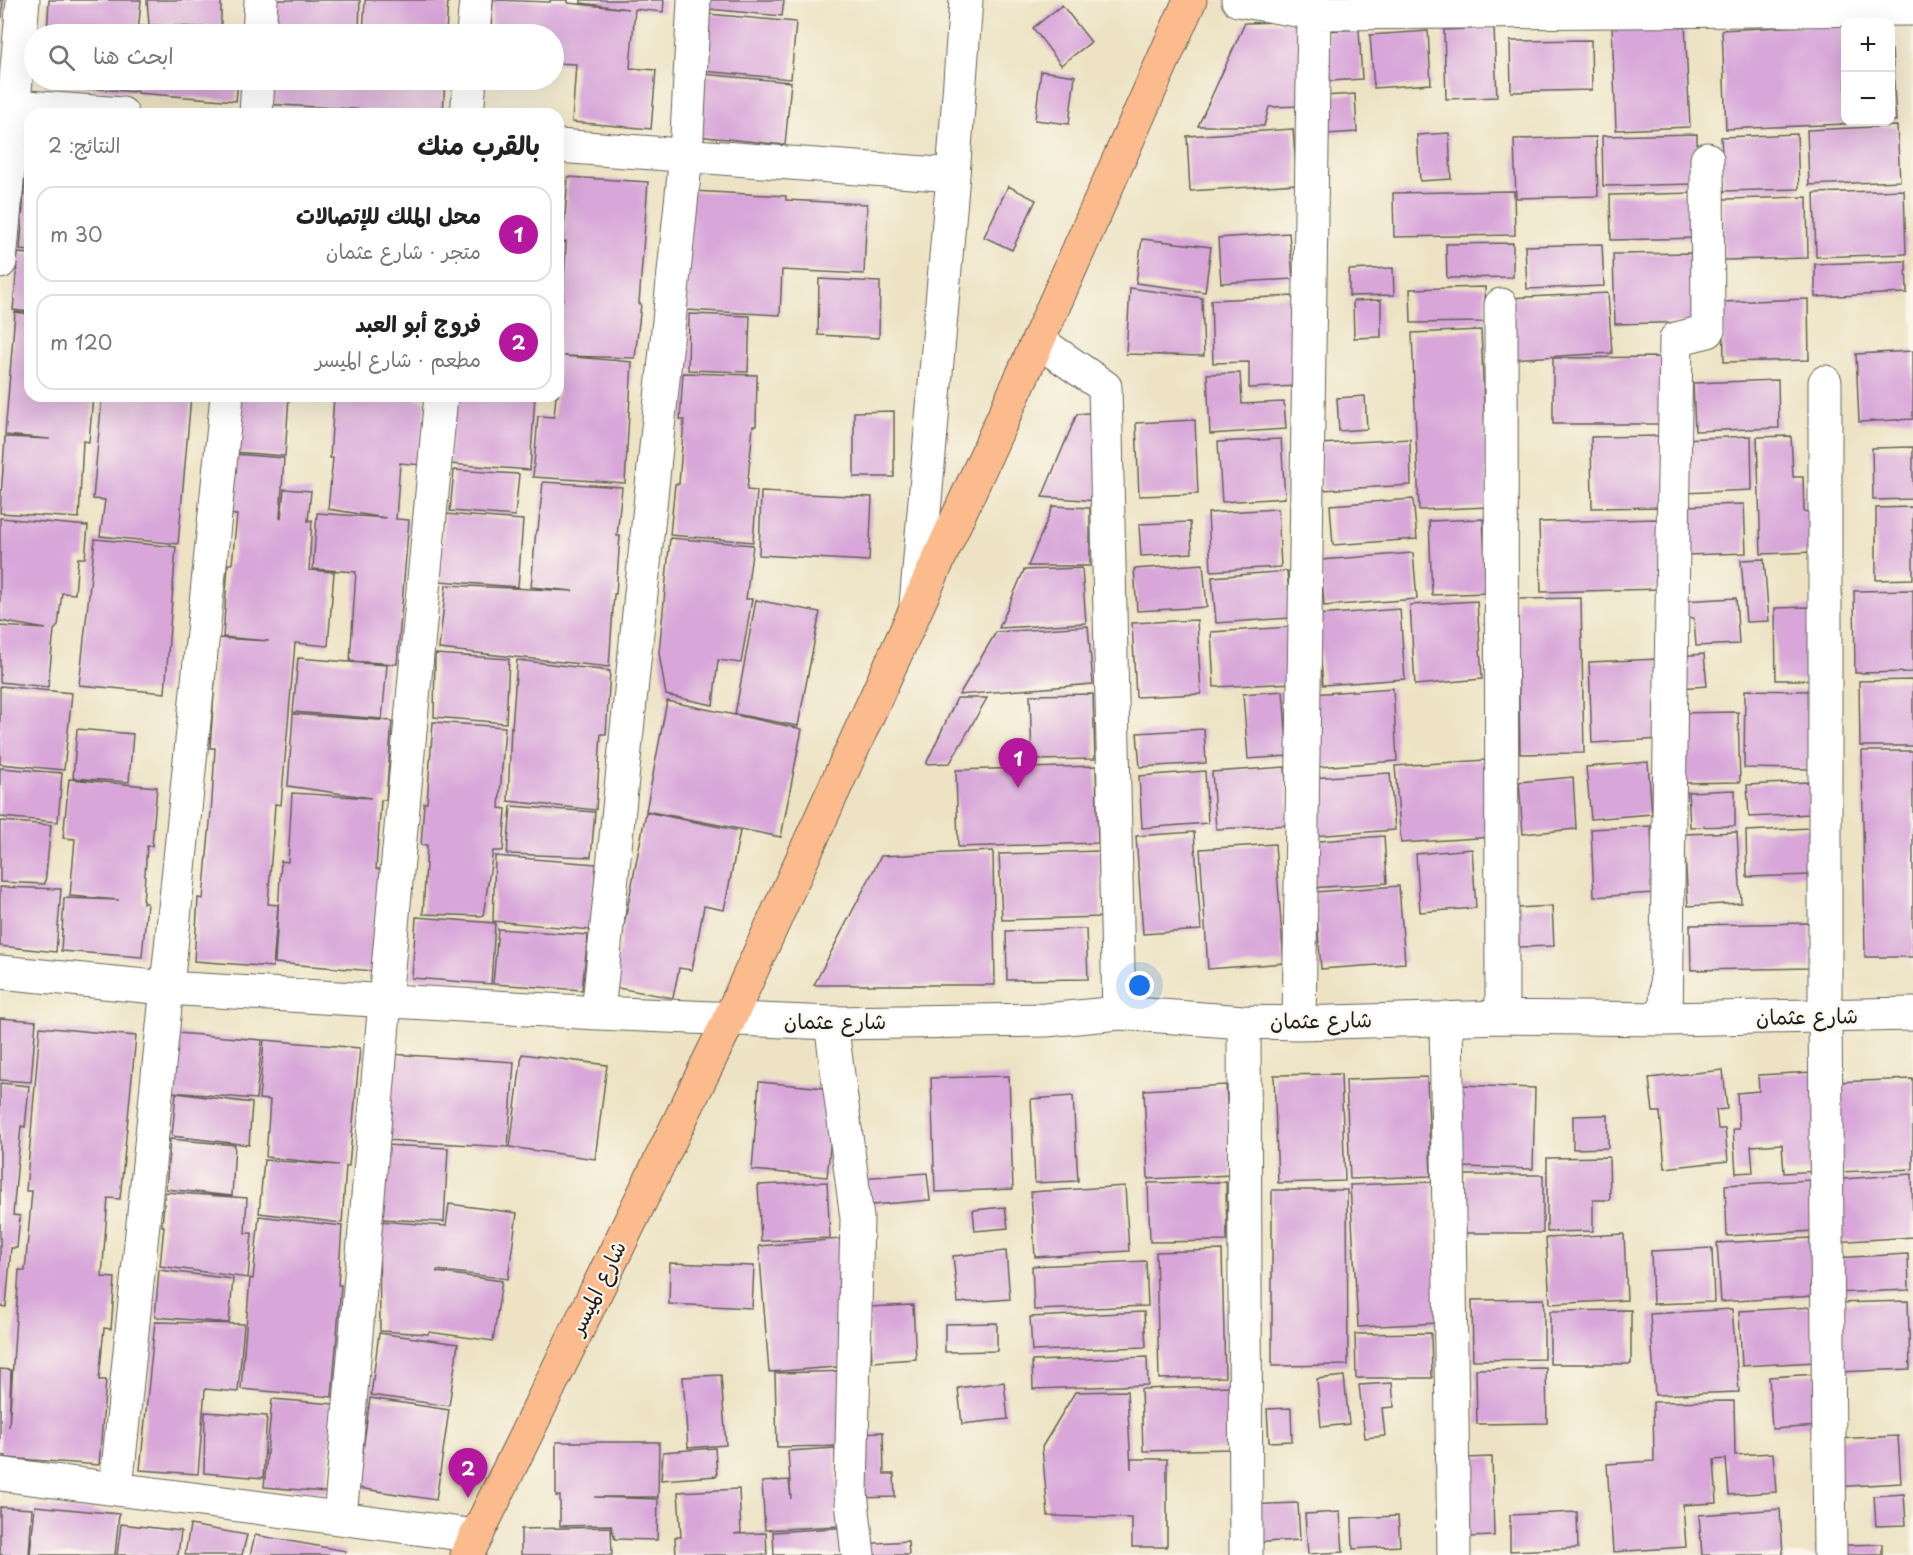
<!DOCTYPE html>
<html lang="ar">
<meta charset="utf-8">
<style>
:root{--surface:#fff;--page:#f2f2f2;--text:#222;--muted:#767676;--line:#e0e0e0;--accent:#b5179e}
body{margin:0;font-family:"Playpen Sans","Playpen Sans Arabic",sans-serif;background:var(--page);color:var(--text);direction:rtl}
.controls{position:absolute;right:18px;top:18px;display:grid;overflow:hidden;border-radius:12px;box-shadow:0 6px 24px #0002}
.controls button{width:54px;height:54px;display:grid;place-items:center;padding:0;border:0;border-bottom:2px solid var(--line);background:var(--surface);color:var(--text);font:30px sans-serif}
.you{position:absolute;left:1140px;top:986px;width:21px;height:21px;margin:-15px;border:4px solid #fff;border-radius:50%;background:#1a73e8;box-shadow:0 0 0 9px #1a73e833}
.badge{display:grid;place-items:center;width:39px;height:39px;border-radius:50%;background:var(--accent);color:#fff;font-size:20px;font-weight:700}
.pin{position:absolute;translate:-50% -50px;filter:drop-shadow(0 2px 3px #0008)}
.pin::after{content:'';position:absolute;top:32px;width:21px;height:18px;background:inherit;clip-path:polygon(0 0,100% 0,50% 100%)}
.list{margin:0;padding:0;list-style:none}
h2{display:flex;justify-content:space-between;align-items:center;height:78px;margin:0;padding:0 24px;font-size:26px}
h2 small{font-size:20px;font-weight:400;color:var(--muted)}
.list li{display:grid;grid-template-columns:39px 1fr auto;gap:18px;align-items:center;box-sizing:border-box;height:96px;margin:0 12px 12px;padding:0 12px;border:2px solid var(--line);border-radius:18px}
.list b{display:block;font-size:22px;white-space:nowrap}
.list p{margin:0;font-size:20px;white-space:nowrap;color:var(--muted)}
.list em{font-size:20px;font-style:normal;color:var(--muted)}
.icon{flex:none;width:33px;height:33px;fill:none;stroke:currentColor;stroke-width:2;stroke-linecap:round;stroke-linejoin:round}
.map{position:relative;flex:none;width:1913px;height:1555px;overflow:hidden;direction:ltr}
.search{position:absolute;background:var(--surface);box-shadow:0 6px 24px #0002;left:24px;top:24px;width:540px;height:66px;display:flex;align-items:center;gap:15px;box-sizing:border-box;padding:0 21px;border-radius:33px;color:var(--muted);font-size:22px}
.panel{position:absolute;background:var(--surface);box-shadow:0 6px 24px #0002;left:24px;top:108px;width:540px;height:294px;border-radius:18px;direction:rtl}
.map>svg:first-child{display:block}
.building{fill:#d8a6d9}
.lines{fill:none;stroke-linecap:round;stroke-linejoin:round}
.minor-casing{stroke:#656257;stroke-width:35}
.major-casing{stroke:#656257;stroke-width:35}
.minor{stroke:#fff;stroke-width:33}
.major{stroke:#fbbb8c;stroke-width:33}
.labels{text-anchor:middle;stroke-width:4.5;stroke-linejoin:round;paint-order:stroke}
.street-label{font-size:21px;fill:#1c1c1c;stroke:#fbf7ec}
</style>
<div class="map">
<svg width="1913" height="1555" viewBox="0 0 1913 1555">
<rect width="100%" height="100%" fill="#fbf7ec"/>
<filter id="ink" filterUnits="userSpaceOnUse"><feTurbulence type="fractalNoise" baseFrequency=".0167" numOctaves="2"/><feDisplacementMap in="SourceGraphic" scale="12" xChannelSelector="R" yChannelSelector="G"/><feConvolveMatrix kernelMatrix="1 2 1 2 8 2 1 2 1" color-interpolation-filters="sRGB"/></filter>
<filter id="wash" filterUnits="userSpaceOnUse"><feTurbulence type="fractalNoise" baseFrequency=".008" numOctaves="4" result="noise"/><feDisplacementMap in="SourceGraphic" scale="24" xChannelSelector="R" yChannelSelector="G"/><feGaussianBlur stdDeviation="1.35" result="paint"/><feColorMatrix in="noise" values="0 0 0 0 0 0 0 0 0 0 0 0 0 0 0 0 0 1.4 0 .05"/><feComposite in="paint" operator="in"/></filter>
<g filter="url(#wash)">
<rect width="100%" height="100%" fill="#ede3c4"/>
<g id="blocks">
<path class="building" d="M0,0H3L2,17H0Z
M49,0H141L138,34H47Z
M147,0H221V28L149,25Z
M268,0H360L359,34H266Z
M365,0H448L446,34H363Z
M493,0L550,2V0H568V3L628,9L581,3V0H664L663,12L635,9L630,68L656,70L651,129L572,122L576,64L554,63V34H491Z
M709,0H784L782,16L709,9Z
M1062,5L1091,42L1061,65L1033,28Z
M708,14L796,22L791,79L703,71Z
M1306,21L1304,106L1269,107L1264,126H1198L1245,23Z
M1685,23L1690,127L1616,130L1612,25Z
M1846,24V124L1726,129L1722,30Z
M142,26L228,33V34H142Z
M1494,28L1497,97L1446,99L1444,30Z
M1359,29L1362,79L1330,81L1327,31Z
M1428,31L1431,84L1374,88L1370,35Z
M1591,40L1592,90L1511,92L1510,41Z
M1890,50H1892L1896,121H1890Z
M1041,71L1075,76L1069,124L1035,120Z
M703,74L791,82L785,145L697,136Z
M43,80H135L134,92L43,84Z
M138,80H238L236,101L137,93Z
M263,80H445L443,114L262,104Z
M1355,94L1357,132L1326,134L1324,96Z
M1897,126L1900,181L1809,185L1807,130Z
M1293,129L1297,184L1190,191L1187,136Z
M1449,133L1451,179L1420,181L1417,135Z
M1697,134V184L1603,186L1602,136Z
M1797,134L1799,189L1724,191L1721,137Z
M28,135H30V251L20,250Z
M1596,137L1598,196L1516,198L1514,139Z
M558,177H563L560,244H558Z
M568,177L648,182L639,304H641L635,358L564,356L632,362L625,483L533,477L538,416L554,417L556,396H558V330L560,299H563L566,241L563,242Z
M1008,186L1036,200L1012,250L984,237Z
M1904,190L1906,254L1816,257L1814,193Z
M692,191L786,196V200L867,204L864,274L782,270L780,315L685,310Z
M1514,191L1515,235L1394,237L1393,193Z
M1697,193L1699,238L1611,240L1610,195Z
M1807,197L1808,258L1724,260L1723,199Z
M1289,233L1293,279L1221,283L1218,238Z
M1142,239L1211,247L1205,292L1136,283Z
M1513,243V277L1447,278L1446,244Z
M1602,244L1604,286L1527,289L1525,246Z
M18,253L30,254V312L13,310Z
M1699,253L1700,322L1615,324L1613,254Z
M1906,261L1907,293L1815,297V264Z
M1393,268L1394,295L1349,296V270Z
M819,279L880,282L879,338L818,335Z
M1485,287L1486,322L1411,323L1410,289Z
M1130,288L1202,298L1204,356L1126,354Z
M1608,293L1612,353L1510,359L1507,298Z
M1294,296L1298,386L1249,388V362L1213,363L1211,300Z
M1808,299L1809,360L1724,362L1723,302Z
M1381,300V337L1354,338L1353,301Z
M15,312L30,314V396H93L89,442L83,441L79,518L0,513L5,437L50,439L5,435Z
M689,314L750,316L748,372L688,370Z
M1481,330L1488,507L1419,510L1412,333Z
M1913,351V419L1859,422L1856,354Z
M1663,357L1664,424H1553V358Z
M683,373L757,375L756,426H753L747,490L757,491L753,542L670,535L675,484H679L684,420H680Z
M1240,373L1242,404L1284,402L1286,429L1210,434L1207,374Z
M1778,380L1779,428L1695,431L1693,383Z
M102,396H191L178,544L100,536L105,500L93,499Z
M237,396H289L285,456L233,452Z
M334,396H369L425,400L421,465L400,463L396,519L409,520L397,664L350,661L356,572L313,569L317,513L386,518L328,509L333,458H330Z
M454,396H535L530,470L449,464Z
M1365,396L1367,429L1339,431L1337,398Z
M894,411V477H854V412Z
M1098,412V501L1042,497L1077,414Z
M1195,420L1198,494L1139,496L1136,423Z
M1665,436L1666,507L1592,508L1591,437Z
M1751,436L1752,490L1683,493L1682,439Z
M1791,436L1793,477H1803L1804,512L1813,511L1815,552L1761,554L1757,437Z
M1281,439L1285,498L1222,502L1218,442Z
M1410,439L1411,485L1323,490L1320,444Z
M1913,447V499L1873,500L1872,448Z
M233,454L284,458L280,518H281L284,489L311,491L308,521L312,520L309,570L334,572L328,646L295,643L281,805L275,804L268,904L278,905L273,967L194,961L198,898L203,899L212,800L215,748H210L218,638L269,641L223,637L228,564H232L237,515L228,514Z
M454,470L519,474L515,516L450,511Z
M543,482L622,487L617,536H620L616,594H614L609,667L439,649L446,585L573,591L531,587L536,530H538Z
M761,492L872,497L869,561L759,555Z
M1413,499L1417,539L1333,545L1330,505Z
M1744,504L1746,553L1687,555L1685,506Z
M1053,506L1090,508V566H1028Z
M1913,507V579L1876,580V508Z
M1278,509L1281,567L1211,571L1208,513Z
M445,514L523,520L518,587L440,581Z
M0,518L88,526L85,558H78L75,594L62,593L58,626L54,630L48,687L0,682V626L46,629L0,621Z
M1483,519L1487,593L1432,595L1429,521Z
M1659,519L1661,589L1541,592L1539,522Z
M1190,522L1192,553L1141,556L1139,524Z
M670,538L753,545L746,599H752L741,663L718,660L713,705L666,695L659,653Z
M95,539L176,547L165,693L79,685Z
M1413,553L1417,599L1324,606L1321,560Z
M1764,559L1769,621L1746,622L1741,560Z
M1203,564L1207,607L1137,611L1134,569Z
M1082,568L1086,623L999,628L1024,570Z
M1287,571L1291,618L1216,623L1212,577Z
M1913,590V672L1855,673L1854,591Z
M1581,598L1584,753L1520,754L1517,599Z
M1736,598L1739,644L1696,646L1694,618L1683,619L1682,601Z
M756,600L820,612L798,726L735,714Z
M1477,601L1482,679L1415,685L1410,605Z
M1809,607V680H1776L1775,608Z
M1400,609L1405,679L1323,685L1317,615Z
M1197,620L1201,694L1136,697L1132,623Z
M1088,626L1093,684L959,695L996,632Z
M1291,627L1295,683L1214,687L1211,632Z
M435,654L509,659L506,723L434,717Z
M1704,654L1707,686L1679,688L1677,656Z
M298,658L387,665L382,719L293,712Z
M1659,659L1663,739L1592,743L1589,662Z
M517,660L610,671L606,734H601L596,810L508,801L511,727L512,728Z
M1913,680V746H1860L1859,681Z
M0,686L72,693L64,770L0,764Z
M1393,688L1397,761L1318,767L1313,694Z
M1745,690L1811,691V769L1744,768Z
M1283,691L1288,756L1248,759L1243,694Z
M1093,694L1095,759L1032,760L1030,695Z
M957,698H987L950,763L926,764Z
M667,701L802,729L781,837L646,811Z
M1738,712L1740,782L1678,783L1676,713Z
M293,714L392,721L386,800H381L376,869H381L374,971L275,963L281,861L288,862L292,793L371,798L288,786Z
M433,722L505,727L499,808L506,809L503,851H493L483,916L423,914L427,845H421L424,803H427Z
M77,729L133,734L129,782L73,778Z
M1204,729L1206,763L1140,767L1137,733Z
M1862,751H1913V957H1865Z
M1486,760L1492,837L1401,843L1395,766Z
M1648,762L1652,814L1591,819L1586,767Z
M1096,766L1098,843L958,847L956,770Z
M1285,767L1289,825L1216,829L1212,772Z
M0,768L62,773L58,822L0,817Z
M1205,771L1208,823L1142,828L1139,776Z
M1390,773L1395,830L1313,836L1310,778Z
M1573,777L1576,829L1523,834L1519,782Z
M69,779L157,787L152,846H147L143,903H147L142,957L61,951L64,898L119,900L70,896L75,839L63,838Z
M1809,782L1811,814L1749,817L1747,785Z
M1735,790V826L1690,827L1688,792Z
M511,806L595,812L591,857L507,854Z
M646,812L740,831L724,910L704,906L692,970L679,968L673,998L612,987Z
M0,821L51,825L45,884L0,882Z
M1651,826L1654,893L1594,897L1591,829Z
M1811,828L1813,875L1747,877L1746,831Z
M1194,832L1201,930L1143,934L1136,836Z
M1737,832L1741,903L1688,906L1684,834Z
M1384,836L1387,883L1310,888L1307,842Z
M1275,844L1284,963L1208,969L1200,849Z
M1472,849L1476,908L1420,912L1416,854Z
M993,851L995,985H814L881,856Z
M1099,851L1101,917L1002,920L999,854Z
M495,856L596,864L591,930L493,921Z
M1399,886L1405,963L1321,969L1315,892Z
M0,887L61,889L56,952L0,946Z
M1552,906L1554,946L1519,947L1517,908Z
M416,917L495,923L491,984L412,978Z
M1810,923L1811,968L1691,970L1690,925Z
M498,929L588,935L582,990L493,984Z
M1086,929L1088,979L1007,980L1006,931Z
M0,1018L36,1021L31,1082L0,1080Z
M40,1027L136,1036L120,1199L108,1198L102,1277L115,1278L111,1329L104,1328L99,1380H106L99,1465L6,1458V1456L0,1455V1369L11,1370L9,1427L19,1270L25,1271L32,1191H26Z
M177,1033L262,1040L256,1099L171,1092Z
M264,1040L360,1048L349,1166H346L342,1223L259,1213L264,1160L338,1165L266,1157L270,1100L259,1099Z
M390,1054L514,1062L508,1147L384,1140Z
M522,1054L607,1065L595,1159L510,1147Z
M1723,1070L1727,1109L1716,1110L1718,1129H1725L1728,1161L1665,1168L1660,1112H1653L1649,1078Z
M1814,1072L1820,1171L1784,1173L1782,1144L1751,1146L1753,1172L1736,1173L1733,1129H1739L1737,1093L1759,1091L1758,1075Z
M1341,1074L1345,1181L1278,1183L1274,1075Z
M1009,1076L1013,1189L935,1192L931,1078Z
M1427,1077L1431,1176L1350,1179L1346,1080Z
M1913,1079V1169L1839,1172L1835,1082Z
M759,1082L836,1089L827,1177L752,1170Z
M0,1083L29,1086L25,1127L21,1126L13,1215L20,1216L17,1248H11L6,1307L0,1306Z
M1226,1085L1231,1175L1148,1179L1144,1090Z
M1462,1085L1535,1088L1533,1169L1461,1167Z
M176,1093L252,1103L249,1145L172,1136Z
M1073,1096L1078,1181L1035,1183L1031,1099Z
M1608,1115V1148L1573,1149V1116Z
M170,1139L235,1145L232,1196L166,1189Z
M383,1145L448,1148L444,1222L380,1219Z
M1609,1157L1610,1200H1593V1231L1547,1232V1158Z
M927,1173L930,1200L861,1206L860,1178Z
M1912,1174L1913,1237L1834,1242L1830,1180Z
M1465,1175H1543V1233H1465Z
M1811,1180L1814,1231L1727,1236L1725,1185Z
M827,1182L830,1238L761,1241L758,1185Z
M1226,1182L1227,1241L1150,1242L1148,1183Z
M1432,1182L1438,1323L1358,1327L1350,1185Z
M1125,1186L1129,1251L1035,1257L1031,1192Z
M1272,1190H1347L1348,1365L1272,1366Z
M165,1192L247,1198L245,1233H252L248,1278L160,1266L164,1226H162Z
M449,1204L517,1213L508,1279L437,1270V1272L502,1281L493,1341L429,1332L428,1334L380,1331L379,1221L446,1226Z
M1005,1207L1008,1228L975,1231L973,1210Z
M259,1216L342,1226L338,1285H341L332,1397L241,1389L250,1278L253,1279Z
M1624,1234L1627,1300L1550,1304L1546,1238Z
M1810,1238L1814,1296L1721,1302L1717,1243Z
M840,1239L850,1366L769,1372L759,1246Z
M1712,1248L1714,1302L1653,1304L1651,1251Z
M1222,1250L1225,1377L1159,1379L1156,1252Z
M1006,1251L1010,1299L958,1303L953,1256Z
M1908,1254L1909,1290L1833,1293L1832,1258Z
M1146,1261L1148,1306L1034,1310L1032,1266Z
M670,1263L754,1266L752,1308L669,1304Z
M159,1270L233,1279L229,1323L155,1317Z
M1544,1299V1359L1473,1360L1472,1300Z
M1908,1301L1910,1369L1838,1372L1835,1303Z
M913,1305L916,1359L872,1362L869,1307Z
M1813,1307L1816,1362L1742,1366L1739,1311Z
M1732,1309L1739,1392L1655,1395L1650,1314Z
M1631,1310V1364H1550V1311Z
M1144,1312L1146,1347L1032,1351L1030,1317Z
M155,1322L244,1324L238,1392L205,1389L198,1474L140,1470Z
M997,1323V1351L945,1352V1324Z
M379,1333L458,1344L449,1406L371,1395Z
M1431,1333L1432,1378H1356L1355,1334Z
M1147,1357L1148,1385L1033,1389L1032,1361Z
M1546,1368L1547,1423L1477,1424L1476,1369Z
M850,1371L851,1446L777,1447L775,1373Z
M1817,1374L1820,1426L1772,1429L1769,1377Z
M721,1375L726,1445L688,1448L683,1377Z
M1344,1376L1349,1424L1321,1427L1317,1379Z
M1004,1382L1008,1419L962,1424L958,1388Z
M1392,1383L1394,1407L1382,1408L1385,1436L1365,1438L1359,1385Z
M1230,1386L1232,1449L1143,1451L1141,1389Z
M1127,1391L1131,1469V1459H1167V1547H1132V1518L1048,1516L1042,1447L1075,1392Z
M370,1398L449,1410L436,1500L358,1488Z
M272,1399L334,1404L326,1492L264,1487Z
M1734,1401L1735,1455L1773,1453L1776,1492L1729,1495L1726,1459L1714,1460L1717,1503L1683,1505L1686,1547L1613,1552L1607,1464L1654,1461L1653,1402Z
M1291,1408L1292,1441L1269,1442L1267,1409Z
M205,1412L267,1416L263,1478L204,1473Z
M883,1432L884,1474H894L895,1497L857,1498L855,1433Z
M1898,1436L1901,1483L1816,1488L1813,1440Z
M556,1442H659L658,1497H594L658,1499L657,1540L615,1539L611,1525L560,1526V1496H556Z
M715,1448L717,1476L661,1480L663,1452Z
M835,1448L838,1526L765,1530L762,1482L789,1480L791,1499L788,1451Z
M1492,1457L1494,1536L1440,1538L1438,1459Z
M739,1489L741,1533L734,1534L766,1533L767,1555H676L675,1537H681L678,1492Z
M1904,1494L1906,1525L1876,1526L1874,1496Z
M1298,1503L1300,1540L1247,1543L1245,1505Z
M35,1506L119,1514L115,1555H30Z
M0,1507L32,1509L29,1555H0Z
M1780,1509L1783,1555H1702L1699,1515Z
M1340,1512L1343,1552L1308,1554L1305,1514Z
M1577,1512L1578,1548L1510,1551V1515Z
M1398,1516L1400,1546L1353,1549L1352,1518Z
M121,1524L181,1531L178,1555H117Z
M190,1525L247,1535L242,1555H185Z
M611,1527L612,1555H521V1529Z
M850,1527L852,1555H774L773,1532Z
M255,1535L346,1551L345,1555H250Z
M908,1541L909,1555H861V1544Z
M1882,1544V1555H1815V1546Z"/>
</g>
</g>
<g filter="url(#ink)">
<use href="#blocks" fill-opacity="0" stroke="#656257" stroke-width="1.5"/>
<g class="lines">
<g class="minor-casing">
<path id="minor" d="M1238,0L1314,13L1913,9
M259,34L261,0
M473,34L476,0
M0,105L122,114
M256,114L258,80
M467,114L470,80
M558,146L953,175
M0,262L23,0
M1501,305L1502,1017
M1038,341L1105,387L1119,1013
M1825,382V1017L1830,1555
M916,605L953,175L966,0
M0,972L166,988L598,1013L831,1023L1046,1020L1119,1013L1244,1022L1299,1023L1502,1017L1666,1019L1913,1014
M598,1013L686,155L694,0
M1446,1018L1454,1555
M1666,1019L1676,339L1708,331L1707,159
M1244,1022L1246,1555
M831,1023L857,1218L851,1493L858,1555
M1299,1023L1314,13
M0,1474L477,1536
M116,1489L227,396
M340,1518L385,1001L441,396"/>
</g>
<g class="major-casing">
<path id="major" d="M467,1555L729,1020L1038,341L1190,0"/>
</g>
<use href="#minor" class="minor"/>
<use href="#major" class="major"/>
</g>
</g>
<g class="labels">
<g class="street-label">
<text transform="translate(1807 1017) rotate(-1)" y="7">شارع عثمان</text>
<text transform="translate(1321 1021) rotate(-1)" y="7">شارع عثمان</text>
<text x="835" y="1029">شارع عثمان</text>
<text transform="translate(598 1288) rotate(-64)" y="7">شارع الميسر</text>
</g>
</g>
</svg>
<div class="controls">
<button>+</button>
<button>−</button>
</div>
<div class="you"></div>
<div class="pin badge" style="left:1018px;top:788px">1</div>
<div class="pin badge" style="left:468px;top:1498px">2</div>
<div class="search"><svg class="icon" aria-label="search" viewBox="0 0 24 24"><circle cx="10" cy="10" r="6"/><path d="M15 15l6 6"/></svg>ابحث هنا</div>
<section class="panel">
<h2>بالقرب منك<small>النتائج: 2</small></h2>
<ul class="list">
<li><span class="badge">1</span><div><b>محل الملك للإتصالات</b><p>متجر · شارع عثمان</p></div><em>30 m</em></li>
<li><span class="badge">2</span><div><b>فروج أبو العبد</b><p>مطعم · شارع الميسر</p></div><em>120 m</em></li>
</ul>
</section>
</div>
